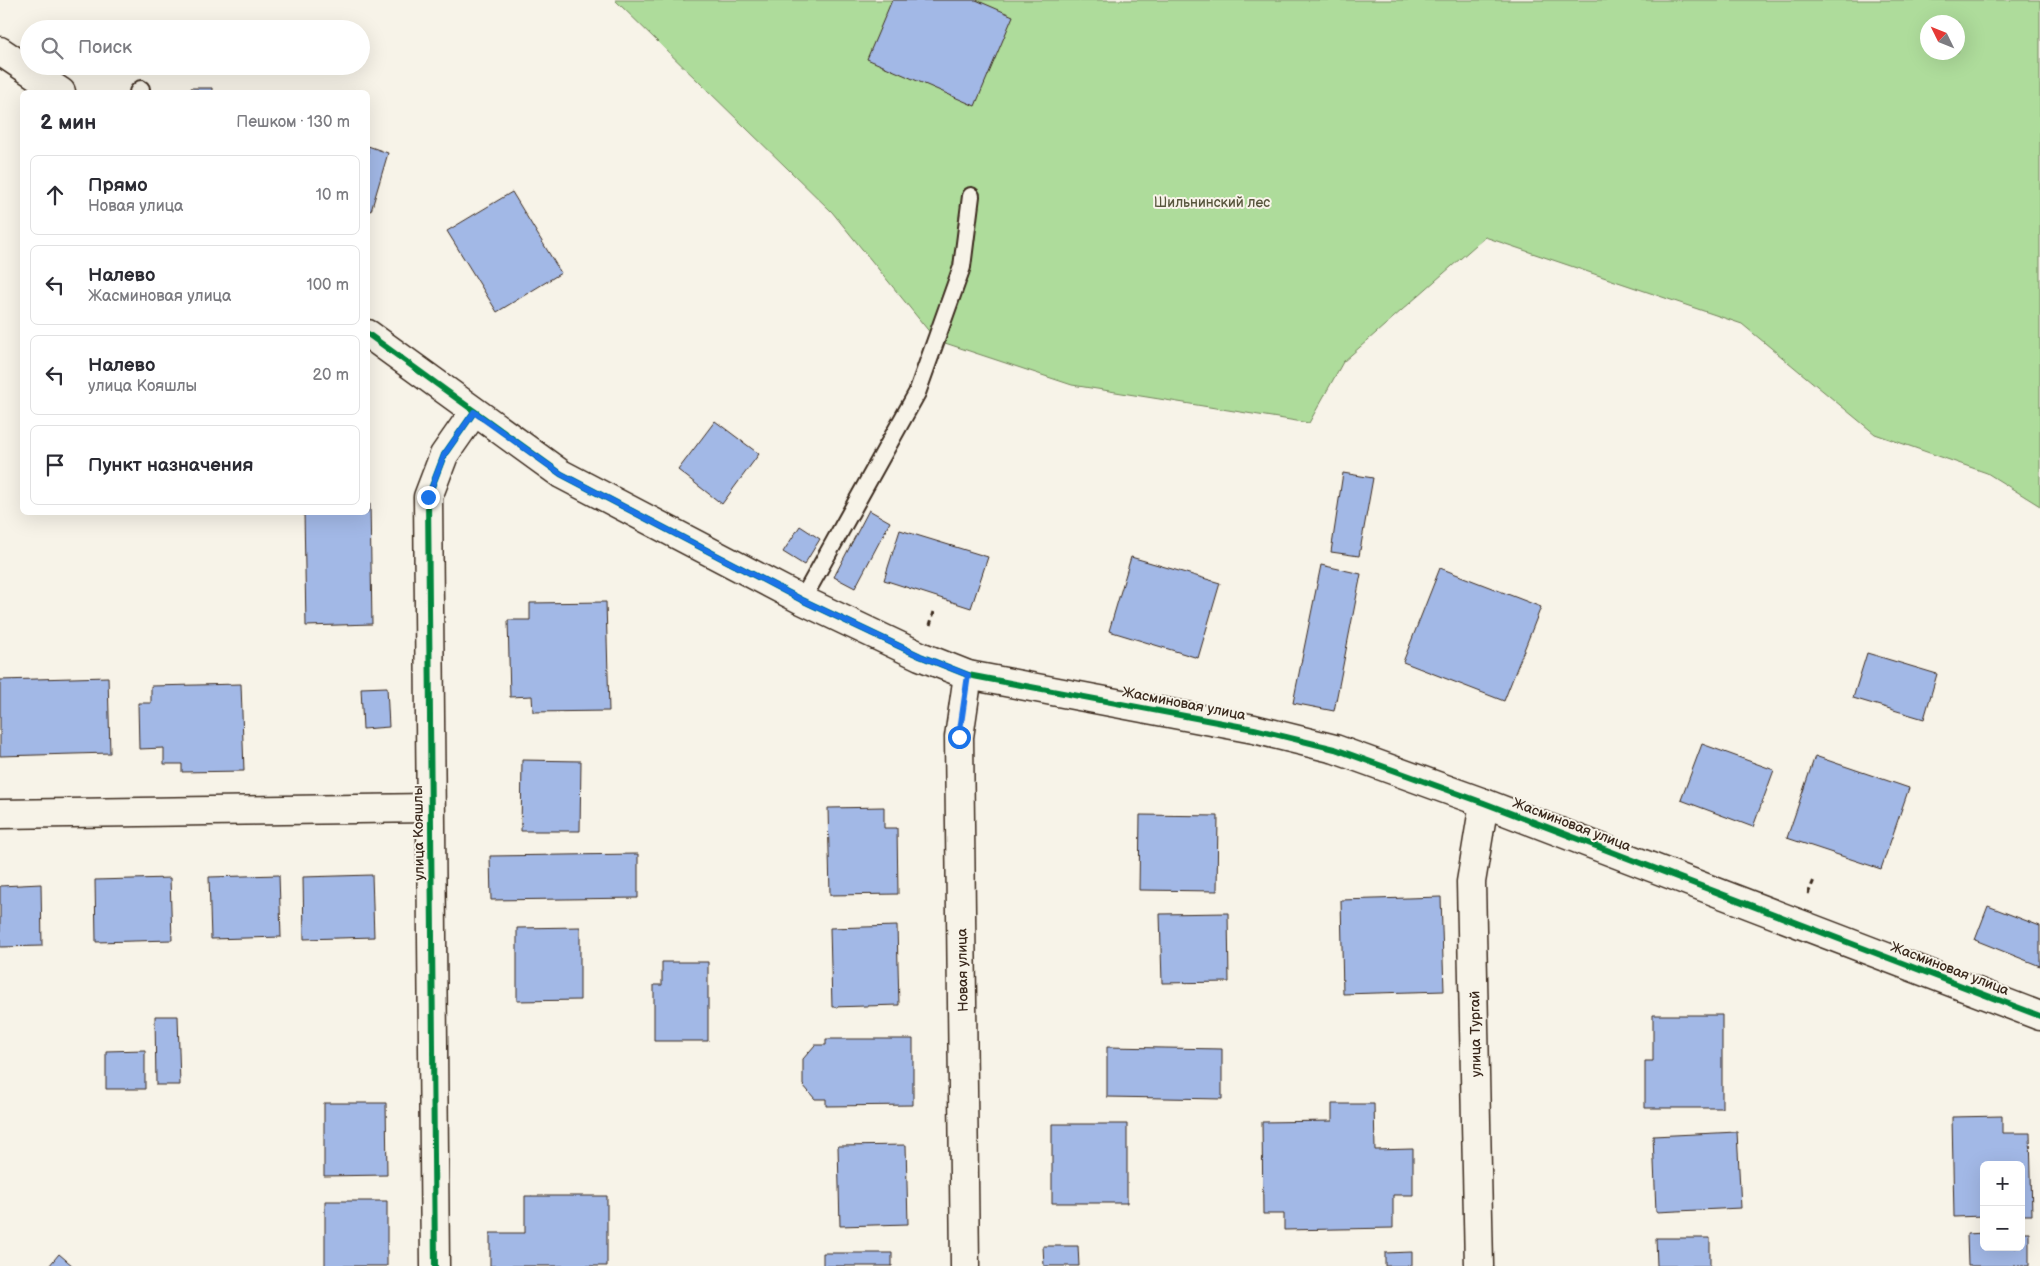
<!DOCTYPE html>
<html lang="ru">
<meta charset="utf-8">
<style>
:root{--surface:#fff;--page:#f7f7f7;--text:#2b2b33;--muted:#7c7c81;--line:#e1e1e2}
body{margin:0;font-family:"Balsamiq Sans",sans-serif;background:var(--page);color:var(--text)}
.controls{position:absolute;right:15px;bottom:15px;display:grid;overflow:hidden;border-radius:8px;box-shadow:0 5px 20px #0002}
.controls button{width:45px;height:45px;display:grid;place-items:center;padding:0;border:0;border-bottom:1px solid var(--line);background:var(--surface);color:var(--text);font:25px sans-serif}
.compass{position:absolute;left:1920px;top:15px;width:45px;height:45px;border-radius:50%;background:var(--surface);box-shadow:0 5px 20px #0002;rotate:313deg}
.stop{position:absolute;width:15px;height:15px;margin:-11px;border:4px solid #1a73e8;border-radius:50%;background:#fff}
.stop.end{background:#1a73e8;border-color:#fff;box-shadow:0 1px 5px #0008}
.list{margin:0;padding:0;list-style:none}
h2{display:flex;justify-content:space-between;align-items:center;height:65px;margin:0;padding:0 20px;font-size:21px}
h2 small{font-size:16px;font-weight:400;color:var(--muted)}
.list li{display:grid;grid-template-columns:32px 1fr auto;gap:15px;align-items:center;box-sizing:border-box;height:80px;margin:0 10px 10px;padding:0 10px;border:1px solid var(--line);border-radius:8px}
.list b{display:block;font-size:19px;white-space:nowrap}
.list p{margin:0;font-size:16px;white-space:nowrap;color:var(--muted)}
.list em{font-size:16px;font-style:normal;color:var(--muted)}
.icon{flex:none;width:28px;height:28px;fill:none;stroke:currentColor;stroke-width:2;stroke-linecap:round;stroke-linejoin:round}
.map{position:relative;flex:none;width:2040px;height:1266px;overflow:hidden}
.search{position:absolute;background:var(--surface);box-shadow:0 5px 20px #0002;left:20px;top:20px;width:350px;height:55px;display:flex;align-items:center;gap:12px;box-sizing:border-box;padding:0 18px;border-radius:28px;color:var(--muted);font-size:19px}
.panel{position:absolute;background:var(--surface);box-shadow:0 5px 20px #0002;left:20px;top:90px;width:350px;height:425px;border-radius:8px}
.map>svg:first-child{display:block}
.green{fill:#aedc9b;stroke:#74835c;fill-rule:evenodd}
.building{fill:#a2b8e6;stroke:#3b2a1e}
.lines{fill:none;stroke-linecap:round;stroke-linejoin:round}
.lane-casing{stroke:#3b2a1e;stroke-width:20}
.street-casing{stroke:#3b2a1e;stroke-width:31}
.secondary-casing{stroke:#3b2a1e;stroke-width:31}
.path{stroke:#3b2a1e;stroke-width:3;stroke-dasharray:5 4;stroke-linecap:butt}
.lane{stroke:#f7f3e8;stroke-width:16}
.street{stroke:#f7f3e8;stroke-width:28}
.secondary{stroke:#f7f3e8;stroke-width:28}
.cycleway-casing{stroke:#f7f3e8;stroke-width:9}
.cycleway{stroke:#00873e;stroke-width:6}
.route{stroke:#1a73e8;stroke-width:6}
.labels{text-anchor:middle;stroke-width:4;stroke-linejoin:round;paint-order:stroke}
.park-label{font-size:14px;fill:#58563d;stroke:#f7f3e8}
.street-label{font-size:14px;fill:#3b2a1e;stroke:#f7f3e8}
</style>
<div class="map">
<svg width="2040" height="1266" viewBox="0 0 2040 1266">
<rect width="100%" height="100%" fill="#f7f3e8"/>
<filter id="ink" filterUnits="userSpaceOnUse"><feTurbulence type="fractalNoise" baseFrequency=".02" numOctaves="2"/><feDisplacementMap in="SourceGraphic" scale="10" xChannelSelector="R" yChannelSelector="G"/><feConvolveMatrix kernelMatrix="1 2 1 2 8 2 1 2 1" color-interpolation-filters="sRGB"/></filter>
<g filter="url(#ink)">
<path class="green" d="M615,0H2040V506L1987,473L1875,434L1742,324L1485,237L1343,362L1309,423L1072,385L936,340L832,212ZM1928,22H1958V52H1928Z"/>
<path class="building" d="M892,0H976L1013,16L975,106L867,59Z
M191,88H212V92H191Z
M368,146L388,153L371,211L368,210Z
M512,192L561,273L497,312L447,231Z
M715,421L759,454L722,504L678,470Z
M1343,473L1373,478L1359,556L1331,552Z
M368,503H370L372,624L306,626L304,512H368Z
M869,510L890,522L855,588L834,577Z
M800,526L820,539L804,565L783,552Z
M900,530L988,557L971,608L884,580Z
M1131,557L1220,583L1198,658L1109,631Z
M1321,565L1361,574L1334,711L1293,703Z
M1440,568L1541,607L1504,701L1403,662Z
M606,602L609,711L533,712L532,696L510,697L508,620H530V603Z
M1867,653L1937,674L1924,719L1853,698Z
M108,677L110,753L0,756V680Z
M241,684L244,771L182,772V764H164V748L139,749L138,703H151V686Z
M387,687L389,727L363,729L361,688Z
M1702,744L1774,770L1753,827L1681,800Z
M1815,756L1909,788L1881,869L1787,838Z
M522,760L581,761L580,831H521Z
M884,807V828H897L898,894L830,895L828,808Z
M1140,815L1218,816L1217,891L1139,890Z
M638,854V898L491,900L490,856Z
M279,875L281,937L211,939L209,877Z
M372,875L374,937L304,939L303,877Z
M170,878L172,940L96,942L95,880Z
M41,884L42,946L0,947V886Z
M1441,897L1444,991L1343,994L1341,900Z
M1988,906L2040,926V966L1975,940Z
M1228,913L1229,982L1162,983L1160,914Z
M897,926L899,1005L832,1007L830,928Z
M580,927V1000L517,1001V928Z
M662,962H708V1041H654V985H662Z
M1653,1015H1722V1108H1645V1061H1653Z
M155,1016H178L180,1085H156Z
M826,1039H913V1105L826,1106V1099H815L803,1085V1059L815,1045H826Z
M1107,1047L1222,1049V1099L1107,1097Z
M145,1050V1089H106V1051Z
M324,1103H386L387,1175L324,1176Z
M1332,1104H1374L1375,1150L1413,1149V1195H1393V1228L1284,1230V1214H1263L1262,1122L1332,1121Z
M2002,1116V1133H2030L2032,1215H2021V1165H1984V1216L1954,1217L1952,1117Z
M1052,1124H1127V1203H1052Z
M1737,1132L1741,1208L1656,1212L1653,1136Z
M906,1145L908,1224L840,1226L838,1146Z
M525,1196H607V1266H490V1233H525Z
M325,1201H387V1266H325Z
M2021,1232H2029V1266H1968L1967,1234L1984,1233V1247H2021Z
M1656,1238H1710V1266H1657Z
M1043,1246H1078L1079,1266H1044Z
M1412,1252V1266H1385V1253Z
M823,1253H892V1266H823Z
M59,1254L73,1266H49Z"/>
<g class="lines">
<g class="lane-casing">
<path id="lane" d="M138,92L141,89
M802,600L917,393L962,267L971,196"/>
</g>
<g class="street-casing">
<path id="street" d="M0,814L430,808
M435,1266L428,497L444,455L474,412
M965,1266L959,737L968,675
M1479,1266L1471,882L1484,803"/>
</g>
<g class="secondary-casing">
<path id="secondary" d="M0,51L61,92
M368,334L561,474L802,600L920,656L968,675L1254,729L1335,749L1484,803L2040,1016"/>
</g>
<path class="path" d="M930,625L934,612
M1808,894L1814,880"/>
<use href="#lane" class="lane"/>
<use href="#street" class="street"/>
<use href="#secondary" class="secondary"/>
<g class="cycleway-casing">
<path id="cycleway" d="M368,334L561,474L802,600L920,656L968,675L1254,729L1335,749L1484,803L2040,1016
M435,1266L428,497L444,455L474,412"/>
</g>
<use href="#cycleway" class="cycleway"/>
</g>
</g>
<g class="lines" filter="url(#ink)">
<path class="route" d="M428,497L444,455L474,412L561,474L802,600L920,656L968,675L959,737"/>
</g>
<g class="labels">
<g class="park-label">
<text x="1212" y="207">Шильнинский лес</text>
</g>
<g class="street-label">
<text transform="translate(1184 703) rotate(11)" y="5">Жасминовая улица</text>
<text transform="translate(1572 824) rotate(21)" y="5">Жасминовая улица</text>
<text transform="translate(418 833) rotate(-91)" y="5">улица Кояшлы</text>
<text transform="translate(1950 968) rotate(21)" y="5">Жасминовая улица</text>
<text transform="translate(962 970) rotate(-91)" y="5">Новая улица</text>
<text transform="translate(1475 1034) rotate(-91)" y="5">улица Тургай</text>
</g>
</g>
</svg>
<div class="controls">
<button>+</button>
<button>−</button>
</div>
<svg class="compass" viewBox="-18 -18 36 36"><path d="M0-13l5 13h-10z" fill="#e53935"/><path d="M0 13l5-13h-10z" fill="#7c7c81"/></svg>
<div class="stop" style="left:959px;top:737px"></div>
<div class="stop end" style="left:428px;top:497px"></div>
<div class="search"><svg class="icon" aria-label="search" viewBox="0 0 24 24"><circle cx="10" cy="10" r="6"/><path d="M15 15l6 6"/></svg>Поиск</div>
<section class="panel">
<h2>2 мин<small>Пешком · 130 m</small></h2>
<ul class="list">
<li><svg class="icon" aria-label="ahead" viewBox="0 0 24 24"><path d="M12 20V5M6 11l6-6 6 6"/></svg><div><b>Прямо</b><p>Новая улица</p></div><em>10 m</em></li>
<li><svg class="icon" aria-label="left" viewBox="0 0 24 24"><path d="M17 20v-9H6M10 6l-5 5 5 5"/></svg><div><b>Налево</b><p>Жасминовая улица</p></div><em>100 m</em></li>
<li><svg class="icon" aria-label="left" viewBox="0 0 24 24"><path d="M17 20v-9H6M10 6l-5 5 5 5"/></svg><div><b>Налево</b><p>улица Кояшлы</p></div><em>20 m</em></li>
<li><svg class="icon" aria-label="arrive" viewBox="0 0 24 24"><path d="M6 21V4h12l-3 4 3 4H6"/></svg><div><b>Пункт назначения</b></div></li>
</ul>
</section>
</div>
